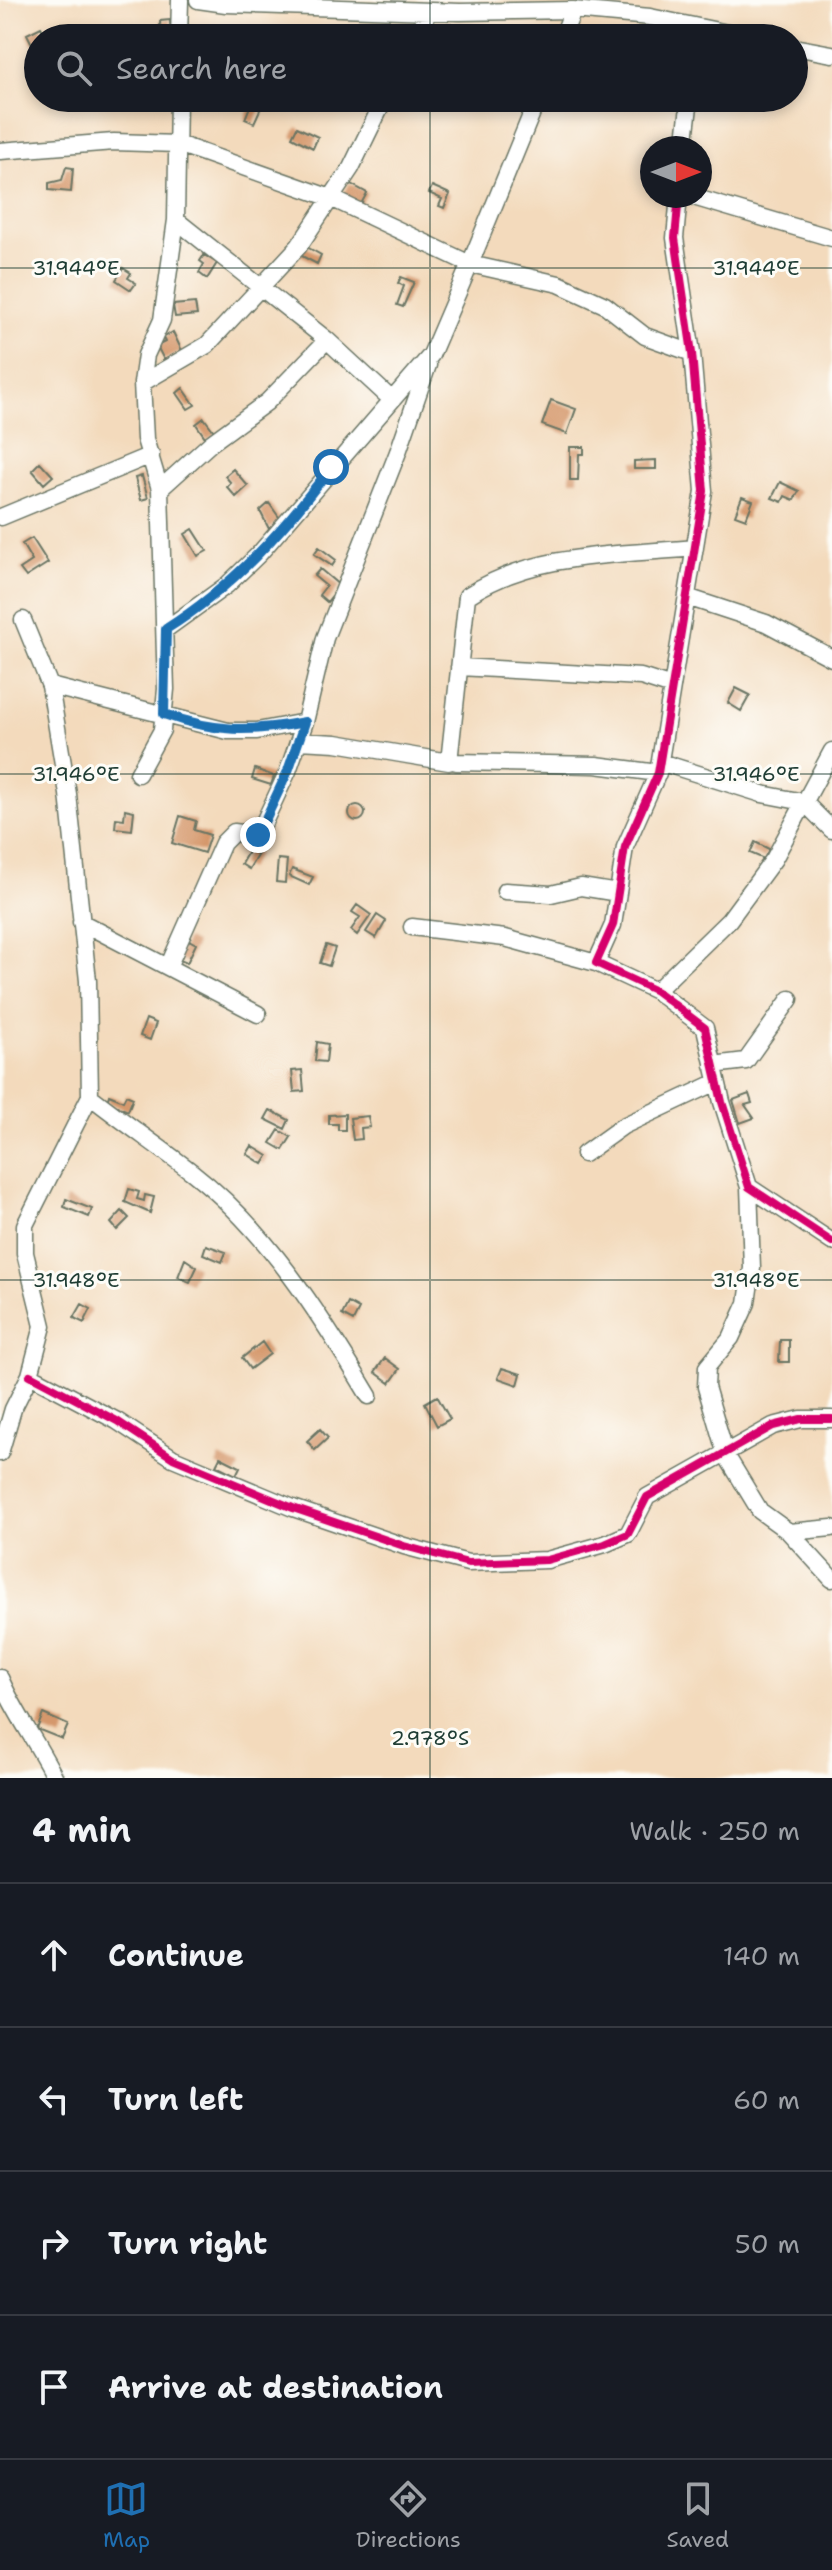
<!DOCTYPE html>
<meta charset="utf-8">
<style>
:root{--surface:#171b24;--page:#242831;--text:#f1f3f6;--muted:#9ea1a6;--line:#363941;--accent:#1f6fb2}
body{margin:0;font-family:"Shantell Sans",sans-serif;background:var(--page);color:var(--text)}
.compass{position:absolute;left:640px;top:136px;width:72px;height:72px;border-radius:50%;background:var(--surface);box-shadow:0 4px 12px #0003;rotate:90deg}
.stop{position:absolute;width:24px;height:24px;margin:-18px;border:6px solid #1f6fb2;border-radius:50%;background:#fff}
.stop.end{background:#1f6fb2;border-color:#fff;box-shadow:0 2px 8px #0008}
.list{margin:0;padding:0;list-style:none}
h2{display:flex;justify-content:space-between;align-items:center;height:104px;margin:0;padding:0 32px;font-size:34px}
h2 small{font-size:26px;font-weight:400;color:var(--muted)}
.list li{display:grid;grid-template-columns:52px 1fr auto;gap:24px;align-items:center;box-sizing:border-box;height:144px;padding:0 32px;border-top:2px solid var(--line)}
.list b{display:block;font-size:30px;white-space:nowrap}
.list em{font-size:26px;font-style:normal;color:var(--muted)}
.icon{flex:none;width:44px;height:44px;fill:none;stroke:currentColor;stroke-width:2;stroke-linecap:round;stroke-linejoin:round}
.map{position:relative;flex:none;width:832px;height:1778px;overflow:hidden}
.search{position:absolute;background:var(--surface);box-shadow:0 4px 12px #0003;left:24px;right:24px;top:24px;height:88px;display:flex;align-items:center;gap:20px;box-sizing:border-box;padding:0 28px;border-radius:44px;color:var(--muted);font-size:30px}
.sheet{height:680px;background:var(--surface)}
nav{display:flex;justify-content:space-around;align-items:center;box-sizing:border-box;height:112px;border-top:2px solid var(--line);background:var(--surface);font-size:22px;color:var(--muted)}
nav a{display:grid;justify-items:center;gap:4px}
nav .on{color:var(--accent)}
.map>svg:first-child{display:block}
.building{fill:#d5986c}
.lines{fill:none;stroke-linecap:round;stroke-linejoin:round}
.minor-casing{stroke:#697464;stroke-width:19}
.minor{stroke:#fff;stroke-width:16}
.cycleway-casing{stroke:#fdfcf7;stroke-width:13}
.cycleway{stroke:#d6006c;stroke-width:8}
.route{stroke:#1f6fb2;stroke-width:10}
.ticks{fill:none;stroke:#1f3d34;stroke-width:2;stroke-opacity:0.45}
.ticks-label{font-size:20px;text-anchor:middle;fill:#1f3d34;stroke:#fdfcf7;stroke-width:6;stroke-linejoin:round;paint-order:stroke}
</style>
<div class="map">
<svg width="832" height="1778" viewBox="0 0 832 1778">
<rect width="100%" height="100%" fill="#fdfcf7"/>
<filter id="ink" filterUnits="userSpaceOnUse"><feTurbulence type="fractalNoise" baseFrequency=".0125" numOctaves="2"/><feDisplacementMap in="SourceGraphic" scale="16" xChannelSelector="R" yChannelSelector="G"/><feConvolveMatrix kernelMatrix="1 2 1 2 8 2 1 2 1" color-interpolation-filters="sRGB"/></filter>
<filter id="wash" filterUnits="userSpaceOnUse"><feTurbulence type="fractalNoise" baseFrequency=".006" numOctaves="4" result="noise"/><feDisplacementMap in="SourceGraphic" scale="32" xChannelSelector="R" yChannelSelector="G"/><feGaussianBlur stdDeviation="1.8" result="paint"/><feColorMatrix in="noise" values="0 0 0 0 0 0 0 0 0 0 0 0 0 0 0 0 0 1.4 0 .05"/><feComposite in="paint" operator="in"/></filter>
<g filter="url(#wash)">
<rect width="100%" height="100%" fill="#f3dabc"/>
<g id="blocks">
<path class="building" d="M170,20L171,36L161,37L160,21Z
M41,27L46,36L32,44L27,34Z
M257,98L264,101L254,123L245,119L253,99Z
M297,127L318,137L313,148L292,137Z
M66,167L73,168L71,192L49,190V183L62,180Z
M349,183L367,193L361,204L343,195Z
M432,186L450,194L444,208L439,206L442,199L429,193Z
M305,246L321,255L317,264L300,255Z
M204,255L217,263L207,279L199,273L204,264L200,261Z
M123,268L131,273L128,278L136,283L131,290L116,280Z
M401,277L414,282L403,307L397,305L404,286L398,283Z
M195,303L197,315L175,317L173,305Z
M173,332L182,351L164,360L157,346L165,342L163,338Z
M183,388L195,405L188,409L177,393Z
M551,400L576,409L567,434L542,425Z
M204,418L216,434L207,440L196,424Z
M570,447H584V454H579L578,480H570Z
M656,460V469H634V461Z
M40,462L53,476L44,484L32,470Z
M233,469L248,486L236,497L227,487L231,483L225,476Z
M142,476L148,498L141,500L135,478Z
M780,482L799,491L794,500L785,496L782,502L772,498Z
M742,497L753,501L746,519L735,515Z
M269,503L281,520L269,529L260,511Z
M193,529L207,551L198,556L185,534Z
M32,538L48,563L26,577L20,569L32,561L22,544Z
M319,547L336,560L332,566L314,554Z
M320,569L340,586L327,602L319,595L326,586L314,576Z
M736,688L750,695L741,711L728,703Z
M255,769L274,776L271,785L252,779Z
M349 813a8 8 0 1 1 16 0a8 8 0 1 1-16 0Z
M125,809L134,811L132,830L115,828L116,818L124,819Z
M180,816L196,821L194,830L210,835L204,853L172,843Z
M755,842L769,849L764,859L750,853Z
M249,850L258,854L249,869L241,864Z
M278,859L287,860L285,883L276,882Z
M292,869L313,877L309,885L289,876Z
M357,905L371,915L357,935L351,930L360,917L352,912Z
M377,915L386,921L376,938L366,932Z
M187,939L196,944L187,963L177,959Z
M326,945L335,948L329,966L320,963Z
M146,1019L156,1023L150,1040L140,1036Z
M317,1042L328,1044L326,1062L315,1061Z
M302,1070L304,1091L294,1092L292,1071Z
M749,1094L752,1103L745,1105L754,1118L740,1123L733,1100Z
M109,1095L123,1101L126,1095L133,1098L128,1111L107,1102Z
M270,1110L289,1120L285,1129L265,1119Z
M345,1114V1130H338V1124H329V1115Z
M368,1116L370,1127L361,1128L362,1139L353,1140L350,1118Z
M279,1130L291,1137L283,1150L271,1143Z
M252,1146L268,1156L263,1164L247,1154Z
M129,1189L139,1192L137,1199L144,1201L145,1195L154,1197L150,1213L125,1202Z
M66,1199L92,1209L89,1217L64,1207Z
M122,1211L129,1218L117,1230L111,1223Z
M206,1245L226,1252L222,1262L203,1254Z
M185,1259L197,1267L190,1282L178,1277Z
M348,1303L359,1309L353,1321L342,1315Z
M82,1304L91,1309L84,1323L74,1318Z
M780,1340H789V1362H779Z
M262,1342L270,1354L250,1369L242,1358Z
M385,1358L400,1369L390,1383L375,1372Z
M502,1368L521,1374L518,1385L498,1378Z
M437,1396L450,1419L437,1426L425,1403Z
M320,1429L328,1438L315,1450L307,1441Z
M220,1457L240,1467L236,1475L216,1465Z
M43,1714L68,1725L62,1739L37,1729Z"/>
</g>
</g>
<g filter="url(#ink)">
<use href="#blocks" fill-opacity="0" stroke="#697464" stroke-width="2"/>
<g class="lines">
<g class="minor-casing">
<path id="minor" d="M198,0L226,4L460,12L573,10L650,17L752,38
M179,38L180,0
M415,38L429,11
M562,38L573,10
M794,47L832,54
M684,148L690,98
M0,151L114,142L178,144L331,198L470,264L538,98
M679,196L675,238L692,353L704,491L658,773L625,847L613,925L596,963L656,991L705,1028L722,1102L749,1187L832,1242
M690,196L832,238
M176,220L327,340L392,400
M142,383L207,345L299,246L351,168L385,98
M160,489L211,443L267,402L327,340
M1,517L151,455
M687,597L766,623L832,658
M166,629L227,585L259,554L431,355L470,264L559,284L605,305L645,336L692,353
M459,667L641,677L672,687
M50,686L228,731H257L305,722
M299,741L336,743L449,762L467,596C533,552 619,555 695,548
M456,762L596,765L658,773
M660,762L762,794L804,802L832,830
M138,774L162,730L166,689L160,489L145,439L142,383L146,355L162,320L176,220L178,98
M505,891L551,894L581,887L618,893
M81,922L258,1014
M412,927L505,938L596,963
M168,967L223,843L234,832L258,835L288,771L305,722L325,638L398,452L428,365
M656,991L729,920L774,859L832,751
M713,1065L746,1061L790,999
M90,1096C123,1122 158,1146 192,1172C267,1230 321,1316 369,1396
M584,1154L623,1126L717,1082
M749,1187L752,1268L747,1303L731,1338L707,1367L706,1387L726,1455L760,1511L789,1532L832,1579
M30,1375L117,1421L173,1458L293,1508L404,1546L468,1563L547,1560L605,1544L628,1534L647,1497L773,1426L801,1419H832
M0,1453L13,1409L30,1375L43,1326L25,1253V1225L90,1096L88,981L68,794L50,686L23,620
M789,1532L832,1528
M0,1678C15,1714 38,1743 55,1778"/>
</g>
<use href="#minor" class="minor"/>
<g class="cycleway-casing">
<path id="cycleway" d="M679,196L675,238L692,353L704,491L658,773L625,847L613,925L596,963L656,991L705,1028L722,1102L749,1187L832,1242
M30,1375L117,1421L173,1458L293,1508L404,1546L468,1563L547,1560L605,1544L628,1534L647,1497L773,1426L801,1419H832"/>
</g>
<use href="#cycleway" class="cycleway"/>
</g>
</g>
<g class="lines" filter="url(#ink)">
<path class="route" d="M258,835L288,771L305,722C252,732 216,733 164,714L166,629C233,587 284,530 331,467"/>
</g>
<path class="ticks" d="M430,0V38M430,98V1778M0,268H832M0,774H832M0,1280H832"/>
<g class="ticks-label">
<text x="756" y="275">31.944°E</text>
<text x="76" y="275">31.944°E</text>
<text x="756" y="781">31.946°E</text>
<text x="76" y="781">31.946°E</text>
<text x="76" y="1287">31.948°E</text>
<text x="756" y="1287">31.948°E</text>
<text x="430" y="1745">2.978°S</text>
</g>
</svg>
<svg class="compass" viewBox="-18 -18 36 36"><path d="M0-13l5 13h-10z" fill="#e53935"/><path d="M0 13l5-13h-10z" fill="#9ea1a6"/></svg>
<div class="stop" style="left:331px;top:467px"></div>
<div class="stop end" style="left:258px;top:835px"></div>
<div class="search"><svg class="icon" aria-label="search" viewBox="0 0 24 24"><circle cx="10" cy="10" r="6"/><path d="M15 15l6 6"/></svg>Search here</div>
</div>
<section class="sheet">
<h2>4 min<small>Walk · 250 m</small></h2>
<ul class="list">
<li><svg class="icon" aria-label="ahead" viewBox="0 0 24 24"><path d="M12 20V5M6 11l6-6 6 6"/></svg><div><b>Continue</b></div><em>140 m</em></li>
<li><svg class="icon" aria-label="left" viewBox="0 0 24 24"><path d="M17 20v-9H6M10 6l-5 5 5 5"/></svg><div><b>Turn left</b></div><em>60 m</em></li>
<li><svg class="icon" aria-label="right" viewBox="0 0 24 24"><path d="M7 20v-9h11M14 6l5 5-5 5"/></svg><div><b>Turn right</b></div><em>50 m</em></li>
<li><svg class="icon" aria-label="arrive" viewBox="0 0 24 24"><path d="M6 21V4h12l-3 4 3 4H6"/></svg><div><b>Arrive at destination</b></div></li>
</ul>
</section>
<nav>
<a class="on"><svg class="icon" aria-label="map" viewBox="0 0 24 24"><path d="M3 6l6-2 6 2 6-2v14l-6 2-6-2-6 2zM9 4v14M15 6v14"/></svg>Map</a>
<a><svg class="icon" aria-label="directions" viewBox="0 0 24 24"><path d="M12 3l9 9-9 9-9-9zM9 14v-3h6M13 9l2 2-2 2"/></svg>Directions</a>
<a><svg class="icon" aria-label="saved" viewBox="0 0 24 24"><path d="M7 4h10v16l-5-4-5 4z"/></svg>Saved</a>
</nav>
